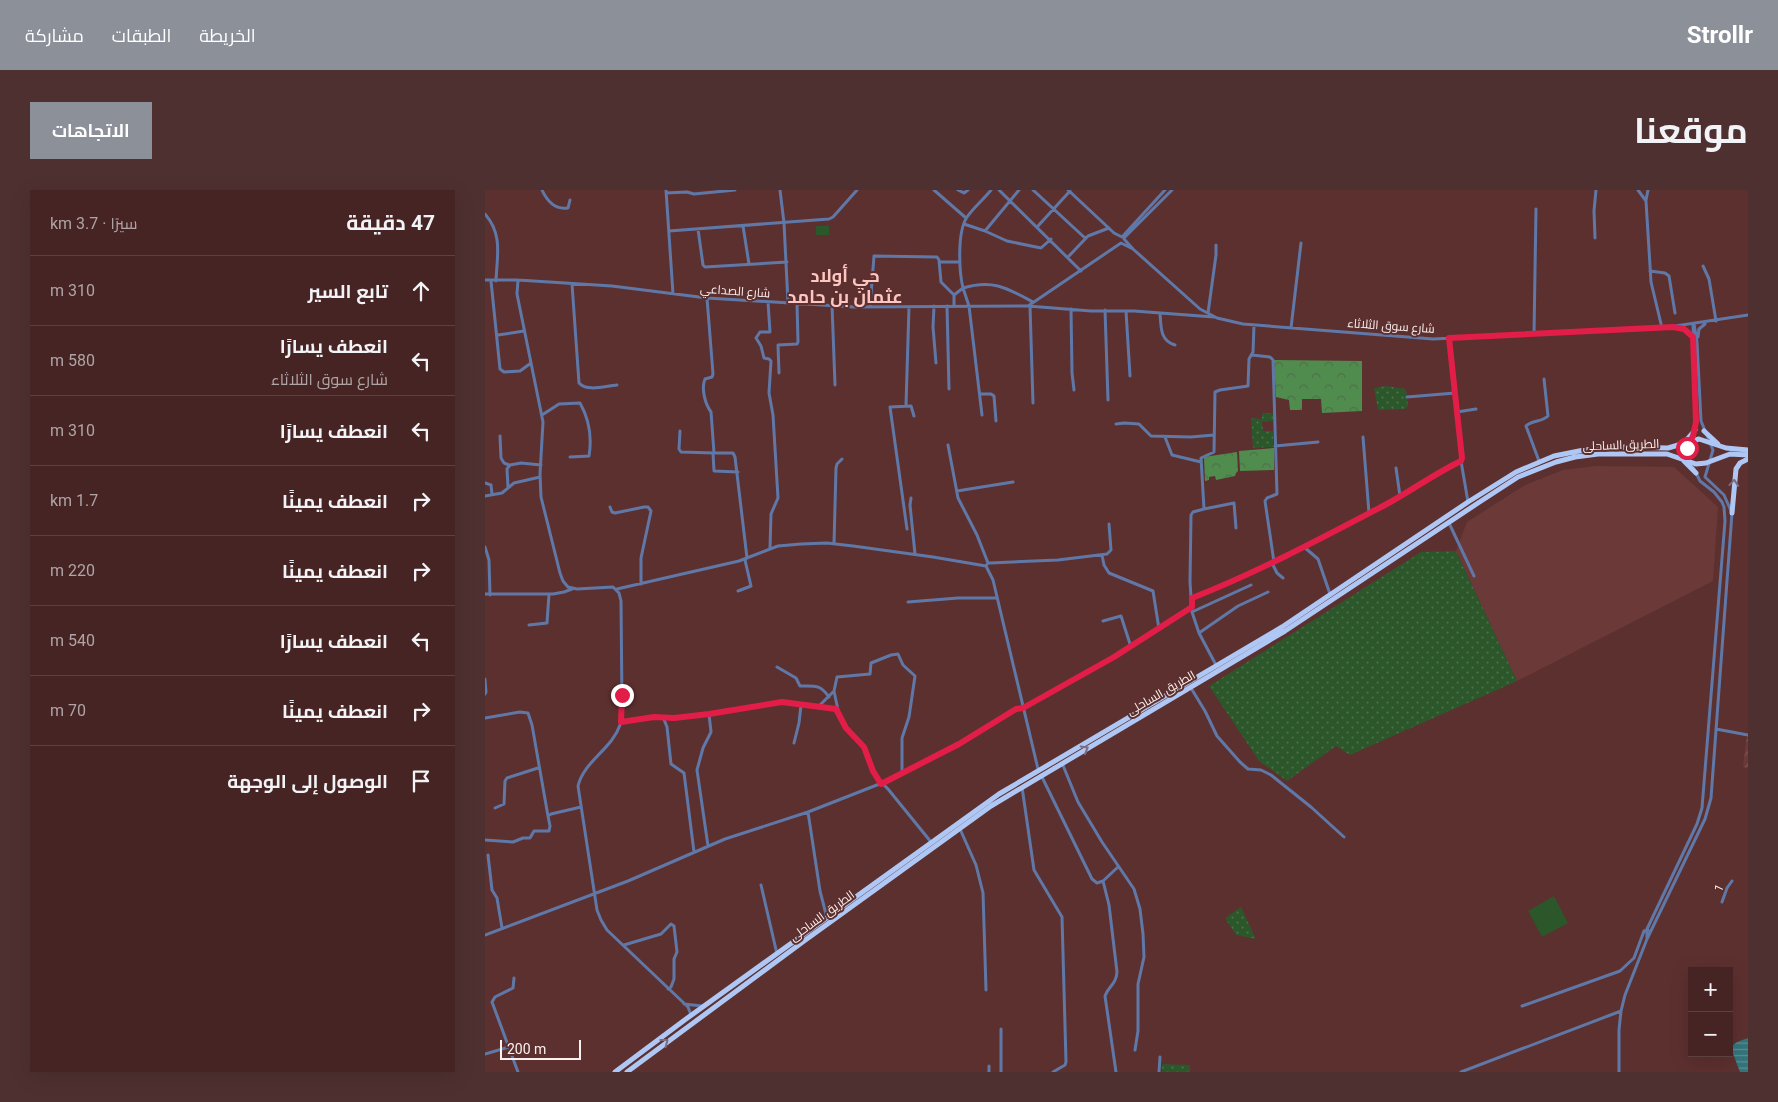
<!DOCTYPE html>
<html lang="ar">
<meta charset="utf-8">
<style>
:root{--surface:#452423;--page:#4f3030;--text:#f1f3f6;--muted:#b0a4a6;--line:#5d4141;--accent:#8c9099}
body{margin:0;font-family:Roboto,Cairo,sans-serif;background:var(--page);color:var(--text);direction:rtl}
.controls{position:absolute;right:15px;bottom:15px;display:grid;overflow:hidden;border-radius:0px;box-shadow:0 5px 20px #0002}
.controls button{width:45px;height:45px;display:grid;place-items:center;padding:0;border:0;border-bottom:1px solid var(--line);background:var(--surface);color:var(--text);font:25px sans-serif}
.scale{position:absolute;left:15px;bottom:12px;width:81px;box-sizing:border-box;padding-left:5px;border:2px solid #fdf1f0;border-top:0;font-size:14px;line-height:18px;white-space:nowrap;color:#fdf1f0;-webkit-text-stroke:4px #5c302f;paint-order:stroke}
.stop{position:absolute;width:15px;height:15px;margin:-11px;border:4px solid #e11d48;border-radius:50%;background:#fff}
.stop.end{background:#e11d48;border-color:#fff;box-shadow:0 1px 5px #0008}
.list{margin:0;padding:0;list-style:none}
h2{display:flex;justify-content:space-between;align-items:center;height:65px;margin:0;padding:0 20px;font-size:21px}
h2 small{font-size:16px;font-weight:400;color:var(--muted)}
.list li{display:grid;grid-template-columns:32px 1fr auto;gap:15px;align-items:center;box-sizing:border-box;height:70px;padding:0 20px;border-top:1px solid var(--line)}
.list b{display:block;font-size:19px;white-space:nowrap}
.list p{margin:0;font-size:16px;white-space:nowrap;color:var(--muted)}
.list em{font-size:16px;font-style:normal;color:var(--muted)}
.icon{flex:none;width:28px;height:28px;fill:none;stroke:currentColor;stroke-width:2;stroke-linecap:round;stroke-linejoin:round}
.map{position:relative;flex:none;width:1263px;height:882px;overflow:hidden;direction:ltr;border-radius:0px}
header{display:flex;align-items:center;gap:30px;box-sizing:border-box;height:70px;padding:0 25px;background:var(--accent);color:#fff}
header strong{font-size:24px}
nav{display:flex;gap:28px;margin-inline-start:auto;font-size:18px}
.intro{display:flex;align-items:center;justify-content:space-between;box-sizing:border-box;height:120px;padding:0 30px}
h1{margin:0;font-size:35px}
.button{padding:12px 22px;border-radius:0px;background:var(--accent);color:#fff;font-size:18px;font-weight:700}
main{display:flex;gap:30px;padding:0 30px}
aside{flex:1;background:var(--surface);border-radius:0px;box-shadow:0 5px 20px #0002}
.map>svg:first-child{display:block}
.built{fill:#6b3937}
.industrial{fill:url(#industrial-furrows)}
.grass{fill:url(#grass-dots)}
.forest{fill:url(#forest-crowns)}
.park{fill:#2b572a}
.water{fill:url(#water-rules)}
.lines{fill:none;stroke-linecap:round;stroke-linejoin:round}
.minor{stroke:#6078a7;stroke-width:3}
.highway{stroke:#afc7f4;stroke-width:5}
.oneway{stroke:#7d6c7e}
.route{stroke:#e11d48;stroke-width:6}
.labels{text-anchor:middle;stroke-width:4;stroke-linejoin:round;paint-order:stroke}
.street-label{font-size:12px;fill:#fdf1f0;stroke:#5c302f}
.district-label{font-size:18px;font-weight:bold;fill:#fec6c2;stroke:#5c302f}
</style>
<header>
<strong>Strollr</strong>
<nav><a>الخريطة</a><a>الطبقات</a><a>مشاركة</a></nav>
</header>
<div class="intro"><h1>موقعنا</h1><a class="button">الاتجاهات</a></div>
<main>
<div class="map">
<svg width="1263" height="882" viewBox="0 0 1263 882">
<defs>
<pattern id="industrial-furrows" width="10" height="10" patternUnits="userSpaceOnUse" patternTransform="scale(1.25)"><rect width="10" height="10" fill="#6b3937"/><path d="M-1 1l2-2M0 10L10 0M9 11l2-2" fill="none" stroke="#815654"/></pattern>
<pattern id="grass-dots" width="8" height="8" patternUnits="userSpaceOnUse" patternTransform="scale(1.25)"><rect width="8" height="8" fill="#2b572a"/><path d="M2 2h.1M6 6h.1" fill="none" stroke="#4b7049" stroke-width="1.8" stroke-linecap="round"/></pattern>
<pattern id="forest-crowns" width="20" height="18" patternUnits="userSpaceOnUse" patternTransform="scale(1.25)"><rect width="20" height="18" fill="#508c4d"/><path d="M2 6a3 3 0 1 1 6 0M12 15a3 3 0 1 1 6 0" fill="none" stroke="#4e714b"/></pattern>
<pattern id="water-rules" width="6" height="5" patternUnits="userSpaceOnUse" patternTransform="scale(1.25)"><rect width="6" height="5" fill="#33757b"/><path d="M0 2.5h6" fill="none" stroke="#5c9094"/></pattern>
</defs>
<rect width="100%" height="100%" fill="#5c302f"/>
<path class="built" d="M1111,276L1189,277L1233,317L1228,391L1032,491L971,361L982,332L1040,295L1078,280Z"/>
<path class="industrial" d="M1262,545H1263V578L1258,577Z"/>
<path class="grass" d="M901,196L921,199L923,216L920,219L893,220L889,198Z
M777,223H788V231L777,232L778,241H788V257L768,258L766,228L777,229Z
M971,361L1032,491L865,565L851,556L802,591L774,571L724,496L936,362Z
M756,717L771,749L751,745L740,728Z
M677,874L705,875V882H677Z"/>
<path class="forest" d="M789,170L877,171V221L837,223L836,209H817V220H805L804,210L791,207Z
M789,258V280L755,281L754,261Z
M752,262L753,281L751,283L750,286L731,290L730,286L724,287V290L720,291L719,267Z"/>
<path class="park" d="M331,36H344V45H331Z
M1069,706L1083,733L1057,747L1043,721Z"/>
<path class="water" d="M1263,848V882H1255L1247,861V856L1252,852Z"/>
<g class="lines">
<path class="minor" d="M57,0C62,11 70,20 83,18L85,10
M181,0L188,104
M295,0L299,33L303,113
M449,0L481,28
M473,0L479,3L483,0
M514,0L596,81
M548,0L600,48
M583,0L629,43L637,47L680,0
M1153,0L1161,11L1166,92L1177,138
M181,3L202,2L209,4L250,0
M1161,10L1163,0
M0,24C18,45 12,65 11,91
M479,34L500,41L534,0
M258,36L264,74
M553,36L585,1
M213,39L218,75L220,77L302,72
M184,41L344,29L348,27L372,0
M500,41L522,51L556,58L566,49
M639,48L687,0
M1110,48L1109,21L1111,0
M639,49L648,59L715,119L732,128L758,134L948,149L1177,138L1263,125
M583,67L603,46L624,38
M454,72H475
M1218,76L1224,89L1231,131
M1165,81L1180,83L1184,86L1190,123
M0,90H33L127,96L222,108L369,117L543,116L636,53L648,59
M33,90L32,104L58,232L55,284L56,307L75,383L78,391L83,397L92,399L128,397L134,403L136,411L137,515C137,522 137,529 135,535C127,559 99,571 93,596L112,720L116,730L122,740L203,817L206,825
M6,91L15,179L19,182L35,181L46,173
M87,94L94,193C102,202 120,196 132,195
M222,108L228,184L227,187L220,189C216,198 220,214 226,222L229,263H248L250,267L262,368L260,370L266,396L253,401
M283,112L285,142H275L271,148L276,156L279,168L284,169L286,171L284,203L288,225L293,308L286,324L285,358
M347,115L350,195
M449,116L448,137L451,173
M462,116L464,199
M469,116V105L478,98C474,81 472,42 482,27C489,17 499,9 506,0
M543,116L606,121H649L729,127
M545,116L548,213
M385,117L389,66L452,67L454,70L456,92L469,105
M586,119L587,183L589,200
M620,120L623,210
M641,121L645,186
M675,123C676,137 675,151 690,155
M723,123L731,65V55
M806,138L816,53
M1193,138L1202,140L1207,146
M1049,144L1051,19
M13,145L39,141
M1213,147L1214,139L1220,134
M767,165L785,167L788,170L792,304L782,308L780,311L789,372
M294,183L293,155L312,154L313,152L312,113
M495,204H506L509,206L511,231
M922,207L970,203
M421,215L424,117
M972,222L991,219
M57,225L74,214L95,213C104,229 107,248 104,266L85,267
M497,225L484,116L478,98C508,89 522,98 548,112
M631,234L639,233L654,234L666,246L706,247L729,245
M195,241L194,259L196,262L229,263
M15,246L16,268L19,273L24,275
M680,247L687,265L716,272
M878,247L884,323
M463,255L473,308L492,345L503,373
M790,256L833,252
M228,263L229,281L253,282
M976,271L983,312
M1054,271L1041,236C1048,230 1057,232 1063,226L1059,189
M911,278L915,306
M0,293L6,295L7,304
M23,297L22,279L25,275L36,273L56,275
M472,301L528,292
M0,306L17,303L29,293L55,287
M426,308L425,315L430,364
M125,317L127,322L130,323L159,317H163L166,321L156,368V394
M719,319L749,313L751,338
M964,333L989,386
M422,339L405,217L426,216L429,226
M349,354L351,278L352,274L357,269
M0,357L4,370L5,405
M819,357L833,369L845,404
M617,365L619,375L624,383L668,401L674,439
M787,373L792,383L798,388
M501,376L503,373H505L573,370L622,364L626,360L624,334
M132,399L254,371L293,356L316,354L342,353L368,356L448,367L501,376L508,390L553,579
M0,404H68L79,402L87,399
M707,408C773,382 837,349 900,315C926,301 949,284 976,271L977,268L964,148
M423,412L473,408H512
M707,422L766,395
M618,431L636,426L646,457
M44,435L62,433L64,404
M714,443L753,416L783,402
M731,475L714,443L707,422L705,392L706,325L708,322L719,319L716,268L729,262L730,202L735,200L763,196L764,169L768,162L769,135
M292,477L311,488L315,496C330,496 335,494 344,507
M0,489L1,502L0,504
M706,498L720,521L732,546L755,572L763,579L776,580L786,585L826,617L859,647
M349,501L353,520
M333,517L349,501L352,487L385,484L386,473L406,465L413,464L418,475L430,486L424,527L417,548V583
M178,527L182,537L186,574L199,583L209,662
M0,528L35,522L43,523L47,535L63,626L66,624L96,617
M136,532L169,527L189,528L224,524L297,512L351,519L361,538L379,557L389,581L397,593L403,599L446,652
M1231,539L1263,545
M309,553L314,533L316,515
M577,573L593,612L617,652L649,699L655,719L658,744L659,767L653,794V841L650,860
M556,585L607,689L612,693L618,691
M537,597L549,680L577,727L581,872L580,875L568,882
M10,618L19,614L20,591L22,588L53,578
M323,622L335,701L342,728
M475,639L491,675L498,703L501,800
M0,650L28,652L38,648H45L49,641H64L65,636L63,626
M223,656L212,580L218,558L226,542L224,524
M3,665L7,700L12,708L17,738
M276,695L292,764
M1237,712L1242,698L1247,691
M0,745L143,691L240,649L323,622L397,593L475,554L531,519L539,518L629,467L707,417
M1162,749V739L1212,634L1217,618L1240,331L1239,317L1237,312L1229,302L1215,291L1201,263L1211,232L1208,134
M139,755L176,744L186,734L189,736L192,762L189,769V789L186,797L183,799
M29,788L28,798L10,807L7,812L33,882
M199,814L217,816
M1037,816L1135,781L1149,768L1159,741L1163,740
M0,864L24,857
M504,876V882
M516,882V839
M631,882L620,806C624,795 631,795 632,782L624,715L618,691L633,677
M674,882L675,867
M976,882L1136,821
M1134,882V840L1136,821L1140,805L1162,749L1220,629L1226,608L1247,323L1239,305L1220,287L1228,260L1216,231L1212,152L1209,134"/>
<path class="highway" d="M1219,241L1233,254
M1199,253L1210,240
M1199,271L1211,283
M1247,323L1251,279L1255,273L1263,269
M130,882L201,829L514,604L797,437L983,312L1031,282L1069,266L1099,260L1136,257L1183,258L1214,249L1241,258L1263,260
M142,882L319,751L506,616L800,441L993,313L1033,287L1071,272L1090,267L1113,264H1182L1211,274L1221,273L1245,264L1263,265"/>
</g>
<defs><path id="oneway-chevron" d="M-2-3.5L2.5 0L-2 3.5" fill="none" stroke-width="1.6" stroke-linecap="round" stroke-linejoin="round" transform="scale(1.25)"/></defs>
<g class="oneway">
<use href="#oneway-chevron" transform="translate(1249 293) rotate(-85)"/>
<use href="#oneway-chevron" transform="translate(600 559) rotate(-30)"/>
<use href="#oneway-chevron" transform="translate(180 852) rotate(-37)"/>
</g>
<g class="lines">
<path class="route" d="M137,505L136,532L169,527L189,528L224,524L297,512L351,519L361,538L379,557L388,581L396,594L474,554L531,519L538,518L629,467L707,417V408C773,382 837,348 900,315C926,301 949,284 976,271L977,268L964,148L1188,137L1199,139L1208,147L1211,232L1208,246L1202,258"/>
</g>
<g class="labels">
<g class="street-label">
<text transform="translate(250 101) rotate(4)" y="4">شارع الصداعي</text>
<text transform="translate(906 136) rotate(4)" y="4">شارع سوق الثلاثاء</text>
<text transform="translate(1136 255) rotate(-2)" y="4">الطريق الساحلى</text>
<text transform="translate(676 503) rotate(-30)" y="4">الطريق الساحلى</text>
<text transform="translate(1234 698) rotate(-65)" y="4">1</text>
<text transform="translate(337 726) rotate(-36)" y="4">الطريق الساحلى</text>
</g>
<g class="district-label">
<text x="360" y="92">حي أولاد<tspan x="360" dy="21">عثمان بن حامد</tspan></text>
</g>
</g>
</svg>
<div class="controls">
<button>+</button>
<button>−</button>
</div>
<div class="scale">200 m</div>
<div class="stop" style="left:1202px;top:258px"></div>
<div class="stop end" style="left:137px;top:505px"></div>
</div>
<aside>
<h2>47 دقيقة<small>سيرًا · 3.7 km</small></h2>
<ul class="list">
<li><svg class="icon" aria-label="ahead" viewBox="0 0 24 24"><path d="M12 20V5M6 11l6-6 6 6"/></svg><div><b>تابع السير</b></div><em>310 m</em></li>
<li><svg class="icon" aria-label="left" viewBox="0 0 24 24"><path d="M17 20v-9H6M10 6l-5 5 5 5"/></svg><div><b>انعطف يسارًا</b><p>شارع سوق الثلاثاء</p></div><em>580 m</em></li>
<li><svg class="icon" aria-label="left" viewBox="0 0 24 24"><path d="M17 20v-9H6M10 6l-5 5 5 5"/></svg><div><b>انعطف يسارًا</b></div><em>310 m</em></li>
<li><svg class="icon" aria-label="right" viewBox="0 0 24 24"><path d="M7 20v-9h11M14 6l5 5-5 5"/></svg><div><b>انعطف يمينًا</b></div><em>1.7 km</em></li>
<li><svg class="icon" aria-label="right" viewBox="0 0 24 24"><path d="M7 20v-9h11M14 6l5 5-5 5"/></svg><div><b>انعطف يمينًا</b></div><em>220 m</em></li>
<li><svg class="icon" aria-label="left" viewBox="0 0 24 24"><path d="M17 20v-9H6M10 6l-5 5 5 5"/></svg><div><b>انعطف يسارًا</b></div><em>540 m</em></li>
<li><svg class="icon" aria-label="right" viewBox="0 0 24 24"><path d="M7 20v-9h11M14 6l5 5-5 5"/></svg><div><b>انعطف يمينًا</b></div><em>70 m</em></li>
<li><svg class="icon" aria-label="arrive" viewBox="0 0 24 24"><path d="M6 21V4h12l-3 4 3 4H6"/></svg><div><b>الوصول إلى الوجهة</b></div></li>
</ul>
</aside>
</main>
